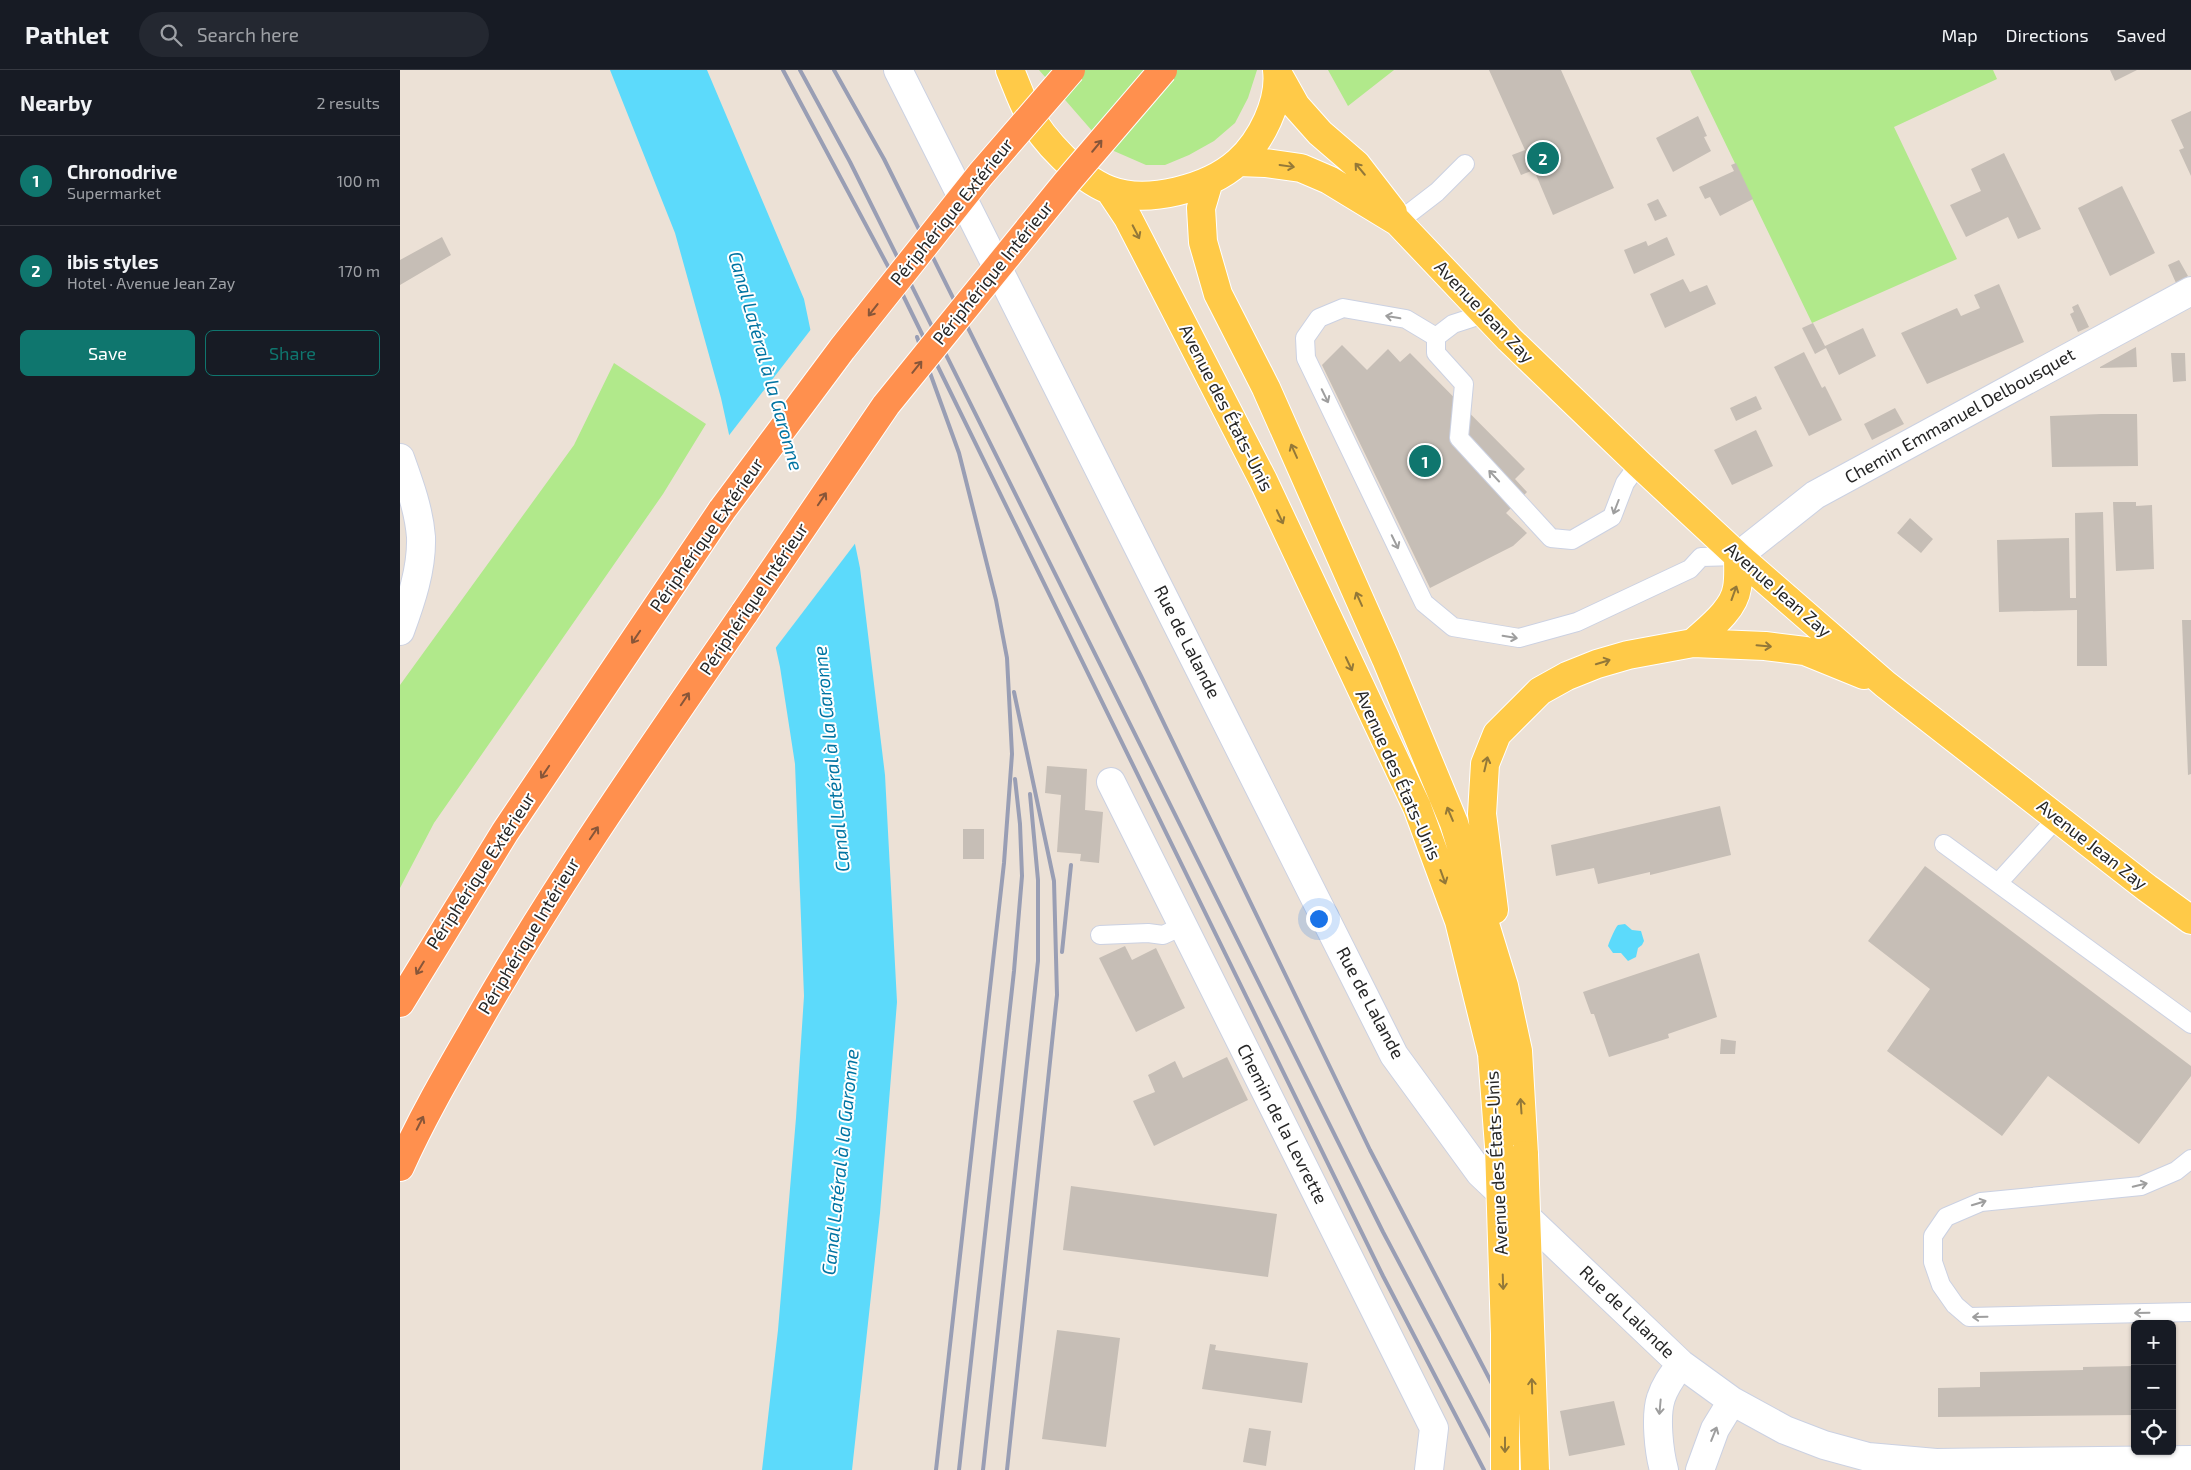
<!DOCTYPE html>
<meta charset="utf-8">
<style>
:root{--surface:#171b24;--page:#242831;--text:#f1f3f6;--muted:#9ea1a6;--line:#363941;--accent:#0f766e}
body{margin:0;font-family:"Exo 2",sans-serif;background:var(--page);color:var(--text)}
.controls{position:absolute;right:15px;bottom:15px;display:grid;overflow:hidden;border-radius:8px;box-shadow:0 1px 4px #0004}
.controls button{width:45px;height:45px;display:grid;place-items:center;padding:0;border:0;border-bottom:1px solid var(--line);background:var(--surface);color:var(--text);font:25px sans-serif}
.you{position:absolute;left:918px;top:848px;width:18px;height:18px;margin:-12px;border:4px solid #fff;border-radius:50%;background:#1a73e8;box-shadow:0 0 0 8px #1a73e833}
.badge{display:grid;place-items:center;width:32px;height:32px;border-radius:50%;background:var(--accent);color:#fff;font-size:16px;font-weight:700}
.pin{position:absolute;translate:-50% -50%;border:2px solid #fff;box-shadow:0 1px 5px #0006}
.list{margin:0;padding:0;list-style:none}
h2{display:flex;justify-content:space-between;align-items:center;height:65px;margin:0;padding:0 20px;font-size:21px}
h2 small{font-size:16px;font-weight:400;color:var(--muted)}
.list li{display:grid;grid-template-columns:32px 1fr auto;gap:15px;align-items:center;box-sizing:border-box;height:90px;padding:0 20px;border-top:1px solid var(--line)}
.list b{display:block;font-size:19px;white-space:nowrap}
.list p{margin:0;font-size:16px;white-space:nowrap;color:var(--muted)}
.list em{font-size:16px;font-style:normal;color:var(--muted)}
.actions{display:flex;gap:10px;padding:15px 20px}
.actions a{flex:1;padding:11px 0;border:1px solid var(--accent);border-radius:8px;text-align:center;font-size:18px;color:var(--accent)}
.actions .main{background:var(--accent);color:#fff}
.icon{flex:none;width:28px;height:28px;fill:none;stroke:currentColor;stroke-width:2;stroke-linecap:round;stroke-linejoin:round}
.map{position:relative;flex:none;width:1791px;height:1400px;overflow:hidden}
header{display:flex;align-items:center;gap:30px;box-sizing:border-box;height:70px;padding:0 25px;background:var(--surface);border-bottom:1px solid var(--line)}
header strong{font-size:24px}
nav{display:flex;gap:28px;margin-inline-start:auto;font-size:18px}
.search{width:350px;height:45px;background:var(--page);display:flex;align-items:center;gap:12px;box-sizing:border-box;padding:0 18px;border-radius:28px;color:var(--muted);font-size:19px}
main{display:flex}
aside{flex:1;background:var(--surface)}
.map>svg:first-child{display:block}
.green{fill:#b1e98b}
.water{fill:#5cdafb}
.pier{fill:#ece1d6}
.building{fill:#c6beb6}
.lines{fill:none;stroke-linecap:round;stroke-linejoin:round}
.lane-casing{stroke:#cbd1e2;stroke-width:20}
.street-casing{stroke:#cbd1e2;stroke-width:30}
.primary-casing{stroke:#fff;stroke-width:30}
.highway-casing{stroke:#fff;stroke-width:30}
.lane{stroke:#fff;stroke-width:18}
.street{stroke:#fff;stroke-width:28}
.primary{stroke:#ffca48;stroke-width:28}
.highway{stroke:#ff904e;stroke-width:28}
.rail{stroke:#999eb4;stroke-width:4}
.primary-bridge-casing{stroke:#fff;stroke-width:30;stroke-linecap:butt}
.highway-bridge-casing{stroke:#fff;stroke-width:30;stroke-linecap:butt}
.primary-bridge{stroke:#ffca48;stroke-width:28}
.highway-bridge{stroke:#ff904e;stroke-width:28}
.oneway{stroke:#885639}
.oneway2{stroke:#937838}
.oneway3{stroke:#9e9e9e}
.labels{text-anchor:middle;stroke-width:4;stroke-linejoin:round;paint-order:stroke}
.street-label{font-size:18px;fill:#272727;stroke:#fff}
.water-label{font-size:19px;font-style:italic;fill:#0074a2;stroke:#fff}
</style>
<header>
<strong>Pathlet</strong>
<div class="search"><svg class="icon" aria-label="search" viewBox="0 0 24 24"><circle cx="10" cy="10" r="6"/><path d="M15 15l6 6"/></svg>Search here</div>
<nav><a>Map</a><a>Directions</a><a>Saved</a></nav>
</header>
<main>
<aside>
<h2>Nearby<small>2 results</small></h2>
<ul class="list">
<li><span class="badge">1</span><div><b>Chronodrive</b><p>Supermarket</p></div><em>100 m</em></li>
<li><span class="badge">2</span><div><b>ibis styles</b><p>Hotel · Avenue Jean Zay</p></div><em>170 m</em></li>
</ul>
<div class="actions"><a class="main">Save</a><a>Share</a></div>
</aside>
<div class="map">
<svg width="1791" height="1400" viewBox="0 0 1791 1400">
<rect width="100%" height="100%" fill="#ece1d6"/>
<path class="green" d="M639,0H857L848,28L835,53L814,71L789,85L765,95H746L707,78Z
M928,0H994L948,36Z
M1290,0H1593L1597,9L1494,57L1557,189L1412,253Z
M214,293L306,354L263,424L34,753L0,818V615L174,375Z"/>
<path class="water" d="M210,0H307L404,229L460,498L485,705L497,932L480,1143L452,1400H362L378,1260L396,1048L404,926L395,694L380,597L321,328L275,163Z
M1225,854L1232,860L1241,861L1244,871L1242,875L1238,878L1236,887L1228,891L1221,883H1213L1208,876C1209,872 1215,858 1218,855Z"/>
<path class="pier" d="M412,258L457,471L374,580L327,368Z"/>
<path class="building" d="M1089,0H1161L1214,118L1153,145L1134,100L1121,105L1112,85L1125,80Z
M1710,0H1737L1715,11Z
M1791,41V106L1779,80L1784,78L1771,50Z
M1298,46L1307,66L1304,67L1311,81L1273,102L1256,68Z
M1604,83L1641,159L1618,169L1608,147L1566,167L1550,135L1581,121L1571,99Z
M1336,93L1353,129L1320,146L1310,127L1305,129L1299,117L1334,101L1331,95Z
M1722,116L1755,183L1710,206L1678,138Z
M1258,129L1267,146L1255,151L1247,134Z
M42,167L51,185L0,215V190Z
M1267,167L1275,185L1234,204L1224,180L1246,171L1248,176Z
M1779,190L1788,206L1776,213L1768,195Z
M1283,209L1290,222L1307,215L1316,234L1265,258L1250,224Z
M1599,214L1624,272L1527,314L1501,263L1557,238L1561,246L1580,238L1574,225Z
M1678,234L1689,257L1678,262L1670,244L1674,242L1672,237Z
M1413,253L1425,276L1463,258L1476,286L1439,305L1426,278L1415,284L1402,258Z
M942,275L967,300L988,279L1000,292L1010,283L1125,399L1115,409L1127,422L1106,443L1127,463L1113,476L1030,518L922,295Z
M1736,277L1737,297L1700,298V297Z
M1404,282L1422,318L1425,316L1442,350L1409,366L1374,297Z
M1771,283H1785L1786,311L1773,312Z
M1356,326L1362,339L1336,351L1330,338Z
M1495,338L1504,354L1472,370L1464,354Z
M1701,344H1737L1738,396L1652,397L1650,346Z
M1356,360L1373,396L1332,415L1314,380Z
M1713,432H1736V436L1752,435L1754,499L1716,501Z
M1703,442L1707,596H1677V540L1599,542L1597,470L1669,468L1670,528H1676L1675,443Z
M1510,448L1533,469L1521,483L1497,463Z
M1782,550H1791V704L1788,705Z
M647,696L687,699L685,740L703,742L699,793L680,791L681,784L657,782L661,725L645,723Z
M1320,736L1331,785L1250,805V802L1198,814L1194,798L1156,806L1151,775Z
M563,759H584V789H563Z
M1525,796L1791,996V1006L1739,1074L1648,1006L1602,1066L1487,981L1530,919L1468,871Z
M725,876L732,890L756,878L785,938L736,962L699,888Z
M1299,883L1317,947L1268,964L1269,968L1209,987L1194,944H1191L1183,922Z
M1321,969L1336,971L1335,984H1320Z
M827,987L848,1030L754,1076L733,1031L755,1022L748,1005L775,991L783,1008Z
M671,1116L877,1144L868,1207L663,1180Z
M657,1260L720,1268L706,1377L642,1369Z
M810,1274L816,1275L815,1280L908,1293L902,1333L802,1319Z
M1735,1296V1345L1538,1347V1318L1580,1317V1302L1683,1300V1297Z
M1214,1331L1225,1375L1169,1386L1160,1341Z
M849,1358L871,1361L866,1396L843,1392Z"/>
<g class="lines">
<g class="lane-casing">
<path id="lane" d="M998,152L1037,122L1065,94
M1084,244L1053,254L1036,267V283L1064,314L1059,368L1151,468L1172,470L1212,447L1225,413L1239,394
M1036,267L1006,249L943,238L919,248L905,268L906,288L1024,533L1053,557L1119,568L1177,552L1290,499L1301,487L1338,486
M1544,774L1791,954
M1598,813L1657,748
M700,865L748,863L763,865L783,856
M1791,1089L1776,1101L1741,1116L1581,1132L1546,1147L1533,1166V1192L1541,1215L1555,1235L1569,1247L1791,1242"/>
</g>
<g class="street-casing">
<path id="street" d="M498,0L994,985L1080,1103L1281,1294L1332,1331L1385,1360L1424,1375L1468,1387L1536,1393L1791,1390
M0,388C9,413 19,440 21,467C22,499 11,531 0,561
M1338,486L1415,425L1791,221
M711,712L1034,1358L1029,1400
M1264,1400C1259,1382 1255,1346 1261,1328C1265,1315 1273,1305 1281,1294
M1300,1400L1315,1359L1332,1331"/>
</g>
<g class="primary-casing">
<path id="primary" d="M610,0C616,14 621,29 628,42C643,71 679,108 709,120C747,135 809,118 838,92C861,71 881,32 877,0
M878,4L896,36L920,63L956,94L993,142
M838,92L865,93L901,98L929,110L998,152L1109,269L1239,394L1338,486L1485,614L1747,818L1791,850
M809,111L801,138L803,172L818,224L866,318L986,589L1054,753L1104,916L1118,981L1124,1085
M710,121L728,148L863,410L1017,737L1059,851L1092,984L1099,1076
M1293,573C1308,559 1334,540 1337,518C1339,508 1338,497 1338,486
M1094,840L1082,744L1085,694L1097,664L1140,621L1167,606L1197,594L1228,585L1293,573L1365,576L1405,581L1464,605"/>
</g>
<g class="highway-casing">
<path id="highway" d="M0,933L105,762L322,440
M0,1097C21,1050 47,1005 73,960C155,815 251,679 345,542"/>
</g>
<use href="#lane" class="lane"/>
<use href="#street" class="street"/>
<use href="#primary" class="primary"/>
<use href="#highway" class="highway"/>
<path class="rail" d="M383,0L498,215L983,1206L1084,1400
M400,0L450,92L983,1162L1109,1400
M434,0L484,89L742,608L970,1080L1137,1400
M517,267L559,383L596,530L607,588L612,684L604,793L536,1400
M662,882L671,795
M559,1400L614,901L622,806L620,754L615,709
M583,1400L638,891V810L630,724
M607,1400L657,925L654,811L614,622"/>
<g class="primary-bridge-casing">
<path id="primary-bridge" d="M1099,1076L1105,1264V1400
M1124,1085L1135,1400"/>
</g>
<g class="highway-bridge-casing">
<path id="highway-bridge" d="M322,440L442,279L581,104L671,0
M345,542L486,335L667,112L763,0"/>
</g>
<use href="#primary-bridge" class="primary-bridge"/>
<use href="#highway-bridge" class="highway-bridge"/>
</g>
<defs><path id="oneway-shaft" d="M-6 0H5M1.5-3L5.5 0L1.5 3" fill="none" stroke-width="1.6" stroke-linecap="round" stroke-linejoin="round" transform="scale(1.25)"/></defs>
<g class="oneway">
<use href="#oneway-shaft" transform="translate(697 76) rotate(-50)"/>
<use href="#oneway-shaft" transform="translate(473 240) rotate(128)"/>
<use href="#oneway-shaft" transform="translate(517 297) rotate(-51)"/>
<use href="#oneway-shaft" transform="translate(422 429) rotate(-56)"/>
<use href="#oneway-shaft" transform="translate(236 567) rotate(124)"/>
<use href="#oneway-shaft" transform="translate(285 629) rotate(-56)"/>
<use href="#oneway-shaft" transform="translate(145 702) rotate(124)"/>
<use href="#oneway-shaft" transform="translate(194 763) rotate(-56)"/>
<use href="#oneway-shaft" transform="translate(20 898) rotate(121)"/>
<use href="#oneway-shaft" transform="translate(20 1053) rotate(-63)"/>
</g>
<g class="oneway2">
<use href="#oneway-shaft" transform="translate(887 96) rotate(8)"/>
<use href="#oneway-shaft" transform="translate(960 99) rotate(-130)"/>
<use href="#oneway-shaft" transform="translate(736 162) rotate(63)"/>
<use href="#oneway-shaft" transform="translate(894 381) rotate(-114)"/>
<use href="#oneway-shaft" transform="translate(880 447) rotate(65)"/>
<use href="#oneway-shaft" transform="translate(1334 523) rotate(-70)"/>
<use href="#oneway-shaft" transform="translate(959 529) rotate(-114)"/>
<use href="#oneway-shaft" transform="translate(1364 576) rotate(5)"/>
<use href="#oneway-shaft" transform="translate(1203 592) rotate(-17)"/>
<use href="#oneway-shaft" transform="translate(949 594) rotate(65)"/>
<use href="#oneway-shaft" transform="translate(1086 694) rotate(-77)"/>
<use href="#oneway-shaft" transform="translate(1050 744) rotate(-113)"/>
<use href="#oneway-shaft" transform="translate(1043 807) rotate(70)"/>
<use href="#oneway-shaft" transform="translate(1121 1036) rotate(-94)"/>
<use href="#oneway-shaft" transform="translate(1103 1212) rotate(88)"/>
<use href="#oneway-shaft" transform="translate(1132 1316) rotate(-92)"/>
<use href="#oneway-shaft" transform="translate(1105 1375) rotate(90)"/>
</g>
<g class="oneway3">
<use href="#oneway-shaft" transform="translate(993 247) rotate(-170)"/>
<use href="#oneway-shaft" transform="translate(925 326) rotate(64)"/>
<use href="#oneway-shaft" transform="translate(1094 406) rotate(-133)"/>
<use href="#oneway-shaft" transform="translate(1216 437) rotate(111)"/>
<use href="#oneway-shaft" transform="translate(995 472) rotate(64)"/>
<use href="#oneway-shaft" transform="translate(1110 567) rotate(9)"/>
<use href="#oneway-shaft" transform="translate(1740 1115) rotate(-14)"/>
<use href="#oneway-shaft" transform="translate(1579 1133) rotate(-17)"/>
<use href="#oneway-shaft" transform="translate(1742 1243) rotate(179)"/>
<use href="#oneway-shaft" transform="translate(1580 1247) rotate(179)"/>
<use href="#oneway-shaft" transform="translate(1260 1337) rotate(95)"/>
<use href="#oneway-shaft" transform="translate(1314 1364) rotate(-68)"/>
</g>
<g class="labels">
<g class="street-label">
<text transform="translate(552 142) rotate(-51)" y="6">Périphérique Extérieur</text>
<text transform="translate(593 203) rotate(-51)" y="6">Périphérique Intérieur</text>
<text transform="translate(1084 242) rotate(46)" y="6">Avenue Jean Zay</text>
<text transform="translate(826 338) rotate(63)" y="6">Avenue des États-Unis</text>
<text transform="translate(1560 346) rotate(-29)" y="6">Chemin Emmanuel Delbousquet</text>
<text transform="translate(307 465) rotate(-55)" y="6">Périphérique Extérieur</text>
<text transform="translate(1378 520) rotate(41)" y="6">Avenue Jean Zay</text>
<text transform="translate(354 529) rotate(-56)" y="6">Périphérique Intérieur</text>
<text transform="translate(787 572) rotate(63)" y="6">Rue de Lalande</text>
<text transform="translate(998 705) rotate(66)" y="6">Avenue des États-Unis</text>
<text transform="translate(1692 775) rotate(38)" y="6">Avenue Jean Zay</text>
<text transform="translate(81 801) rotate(-57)" y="6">Périphérique Extérieur</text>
<text transform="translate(129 866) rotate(-59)" y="6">Périphérique Intérieur</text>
<text transform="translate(970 933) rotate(62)" y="6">Rue de Lalande</text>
<text transform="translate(882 1054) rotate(63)" y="6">Chemin de la Levrette</text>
<text transform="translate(1097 1093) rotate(-93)" y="6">Avenue des États-Unis</text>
<text transform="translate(1227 1242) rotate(44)" y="6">Rue de Lalande</text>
</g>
<g class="water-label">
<text transform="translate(366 291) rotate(74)" y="7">Canal Latéral à la Garonne</text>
<text transform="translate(431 689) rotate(-96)" y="7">Canal Latéral à la Garonne</text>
<text transform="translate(440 1092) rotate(-84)" y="7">Canal Latéral à la Garonne</text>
</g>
</g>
</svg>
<div class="controls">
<button>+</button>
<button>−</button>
<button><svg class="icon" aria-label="locate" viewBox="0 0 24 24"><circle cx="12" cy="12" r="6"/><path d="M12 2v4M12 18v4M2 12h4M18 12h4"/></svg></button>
</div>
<div class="you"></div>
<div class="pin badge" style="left:1025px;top:391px">1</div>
<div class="pin badge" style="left:1143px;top:88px">2</div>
</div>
</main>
